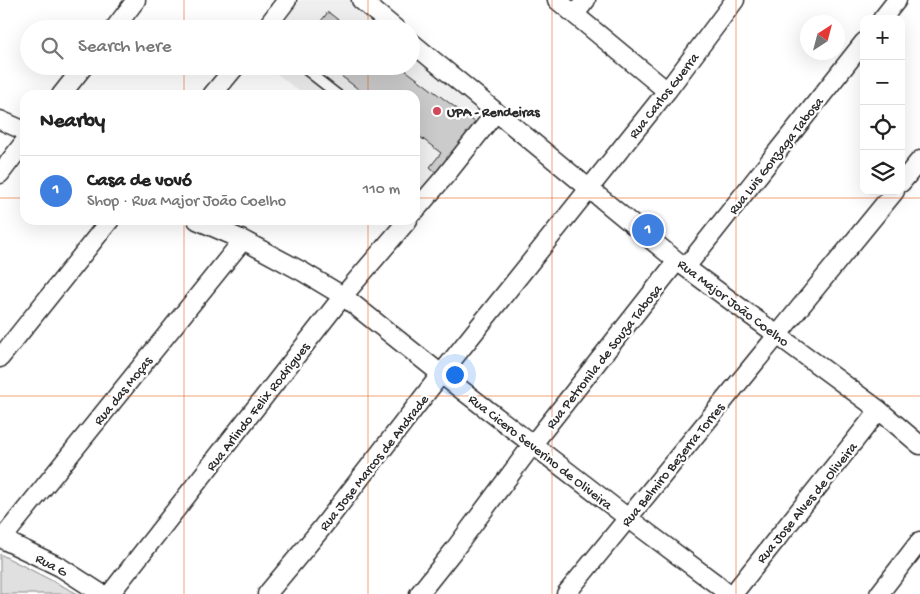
<!DOCTYPE html>
<meta charset="utf-8">
<style>
:root{--surface:#fff;--page:#f2f2f2;--text:#222;--muted:#767676;--line:#e0e0e0;--accent:#2563eb}
body{margin:0;font-family:"Gochi Hand",sans-serif;background:var(--page);color:var(--text)}
.controls{position:absolute;right:15px;top:15px;display:grid;overflow:hidden;border-radius:10px;box-shadow:0 5px 20px #0002}
.controls button{width:45px;height:45px;display:grid;place-items:center;padding:0;border:0;border-bottom:1px solid var(--line);background:var(--surface);color:var(--text);font:25px sans-serif}
.compass{position:absolute;left:800px;top:15px;width:45px;height:45px;border-radius:50%;background:var(--surface);box-shadow:0 5px 20px #0002;rotate:36deg}
.you{position:absolute;left:454px;top:374px;width:18px;height:18px;margin:-12px;border:4px solid #fff;border-radius:50%;background:#1a73e8;box-shadow:0 0 0 8px #1a73e833}
.badge{display:grid;place-items:center;width:32px;height:32px;border-radius:50%;background:var(--accent);color:#fff;font-size:16px;font-weight:700}
.pin{position:absolute;translate:-50% -50%;border:2px solid #fff;box-shadow:0 1px 5px #0006}
.list{margin:0;padding:0;list-style:none}
h2{display:flex;justify-content:space-between;align-items:center;height:65px;margin:0;padding:0 20px;font-size:21px}
h2 small{font-size:16px;font-weight:400;color:var(--muted)}
.list li{display:grid;grid-template-columns:32px 1fr auto;gap:15px;align-items:center;box-sizing:border-box;height:70px;padding:0 20px;border-top:1px solid var(--line)}
.list b{display:block;font-size:19px;white-space:nowrap}
.list p{margin:0;font-size:16px;white-space:nowrap;color:var(--muted)}
.list em{font-size:16px;font-style:normal;color:var(--muted)}
.icon{flex:none;width:28px;height:28px;fill:none;stroke:currentColor;stroke-width:2;stroke-linecap:round;stroke-linejoin:round}
.map{position:relative;flex:none;width:920px;height:594px;overflow:hidden}
.search{position:absolute;background:var(--surface);box-shadow:0 5px 20px #0002;left:20px;top:20px;width:400px;height:55px;display:flex;align-items:center;gap:12px;box-sizing:border-box;padding:0 18px;border-radius:28px;color:var(--muted);font-size:19px}
.panel{position:absolute;background:var(--surface);box-shadow:0 5px 20px #0002;left:20px;top:90px;width:400px;height:135px;border-radius:15px}
.map>svg:first-child{display:block}
.built{fill:#efefef}
.green{fill:#e0e0e0;stroke:#868686}
.building{fill:#cbcbcb;stroke:#2b2b2b}
.lines{fill:none;stroke-linecap:round;stroke-linejoin:round}
.service-casing{stroke:#2b2b2b;stroke-width:12}
.minor-casing{stroke:#2b2b2b;stroke-width:21}
.service{stroke:#fff;stroke-width:9}
.minor{stroke:#fff;stroke-width:18}
.grid{fill:none;stroke:#e8590c;stroke-width:1;stroke-opacity:0.55}
.poi-dot{fill:#d1495b;stroke:#fff;stroke-width:2}
.labels{text-anchor:middle;stroke-width:4.5;stroke-linejoin:round;paint-order:stroke}
.street-label{font-size:14px;fill:#2b2b2b;stroke:#fff}
.poi-label{font-size:14px;font-weight:bold;fill:#2b2b2b;stroke:#fff;text-anchor:start}
</style>
<div class="map">
<svg width="920" height="594" viewBox="0 0 920 594">
<rect width="100%" height="100%" fill="#fff"/>
<filter id="ink" filterUnits="userSpaceOnUse"><feTurbulence type="fractalNoise" baseFrequency=".02" numOctaves="2"/><feDisplacementMap in="SourceGraphic" scale="10" xChannelSelector="R" yChannelSelector="G"/><feConvolveMatrix kernelMatrix="1 2 1 2 8 2 1 2 1" color-interpolation-filters="sRGB"/></filter>
<g filter="url(#ink)">
<path class="built" d="M300,0H363L398,29H278Z
M411,40L500,113L433,197L415,183V95H304L267,66H411Z"/>
<path class="green" d="M0,554L78,594H0Z"/>
<path class="building" d="M328,12L350,29H315Z
M328,66H400L480,126L442,178L430,167L441,153L415,133V95H366Z"/>
<g class="lines">
<g class="service-casing">
<path id="service" d="M301,66L338,95"/>
</g>
<g class="minor-casing">
<path id="minor" d="M361,0L396,29
M557,0L667,91
M575,14L586,0
M882,19L897,0
M114,29L136,0
M265,29L287,0
M411,42L677,261L879,410L920,445
M61,95L84,66
M212,95L236,66
M0,120L25,131
M0,174L25,141
M901,183L920,160
M415,211L446,175L496,112
M197,220L243,240L303,272L343,296L441,374L628,518L715,583L728,594
M686,267L864,42
M0,358L110,220
M0,538L60,567L102,594
M2,539L243,240
M110,594L343,296L408,220
M267,594L321,529L441,374L667,91L735,0
M419,594L454,550L533,444L677,261
M566,594L895,191
M733,594L879,410
M879,594L920,541"/>
</g>
<use href="#service" class="service"/>
<use href="#minor" class="minor"/>
</g>
</g>
<path class="grid" d="M184,0V29M368,0V29M552,0V594M736,0V594M184,66V95M368,66V95M0,198H25M415,198H920M184,220V594M368,220V594M0,396H920"/>
<circle class="poi-dot" cx="437" cy="111" r="5"/>
<g class="labels">
<g class="street-label">
<text transform="translate(663 95) rotate(-52)" y="5">Rua Carlos Guerra</text>
<text transform="translate(775 155) rotate(-52)" y="5">Rua Luis Gonzaga Tabosa</text>
<text transform="translate(734 302) rotate(37)" y="5">Rua Major João Coelho</text>
<text transform="translate(603 356) rotate(-52)" y="5">Rua Petronila de Souza Tabosa</text>
<text transform="translate(122 390) rotate(-51)" y="5">Rua das Moças</text>
<text transform="translate(257 406) rotate(-52)" y="5">Rua Arlindo Felix Rodrigues</text>
<text transform="translate(541 451) rotate(38)" y="5">Rua Cicero Severino de Oliveira</text>
<text transform="translate(373 462) rotate(-52)" y="5">Rua Jose Marcos de Andrade</text>
<text transform="translate(672 464) rotate(-51)" y="5">Rua Belmiro Bezerra Torres</text>
<text transform="translate(806 502) rotate(-51)" y="5">Rua Jose Alves de Oliveira</text>
<text transform="translate(52 564) rotate(28)" y="5">Rua G</text>
</g>
<g class="poi-label">
<text x="447" y="116">UPA - Rendeiras</text>
</g>
</g>
</svg>
<div class="controls">
<button>+</button>
<button>−</button>
<button><svg class="icon" aria-label="locate" viewBox="0 0 24 24"><circle cx="12" cy="12" r="6"/><path d="M12 2v4M12 18v4M2 12h4M18 12h4"/></svg></button>
<button><svg class="icon" aria-label="layers" viewBox="0 0 24 24"><path d="M12 4l9 5-9 5-9-5zM3 14l9 5 9-5"/></svg></button>
</div>
<svg class="compass" viewBox="-18 -18 36 36"><path d="M0-13l5 13h-10z" fill="#e53935"/><path d="M0 13l5-13h-10z" fill="#767676"/></svg>
<div class="you"></div>
<div class="pin badge" style="left:648px;top:230px;background:#3f7fe0">1</div>
<div class="search"><svg class="icon" aria-label="search" viewBox="0 0 24 24"><circle cx="10" cy="10" r="6"/><path d="M15 15l6 6"/></svg>Search here</div>
<section class="panel">
<h2>Nearby<small></small></h2>
<ul class="list">
<li><span class="badge" style="background:#3f7fe0">1</span><div><b>Casa de vovó</b><p>Shop · Rua Major João Coelho</p></div><em>110 m</em></li>
</ul>
</section>
</div>
